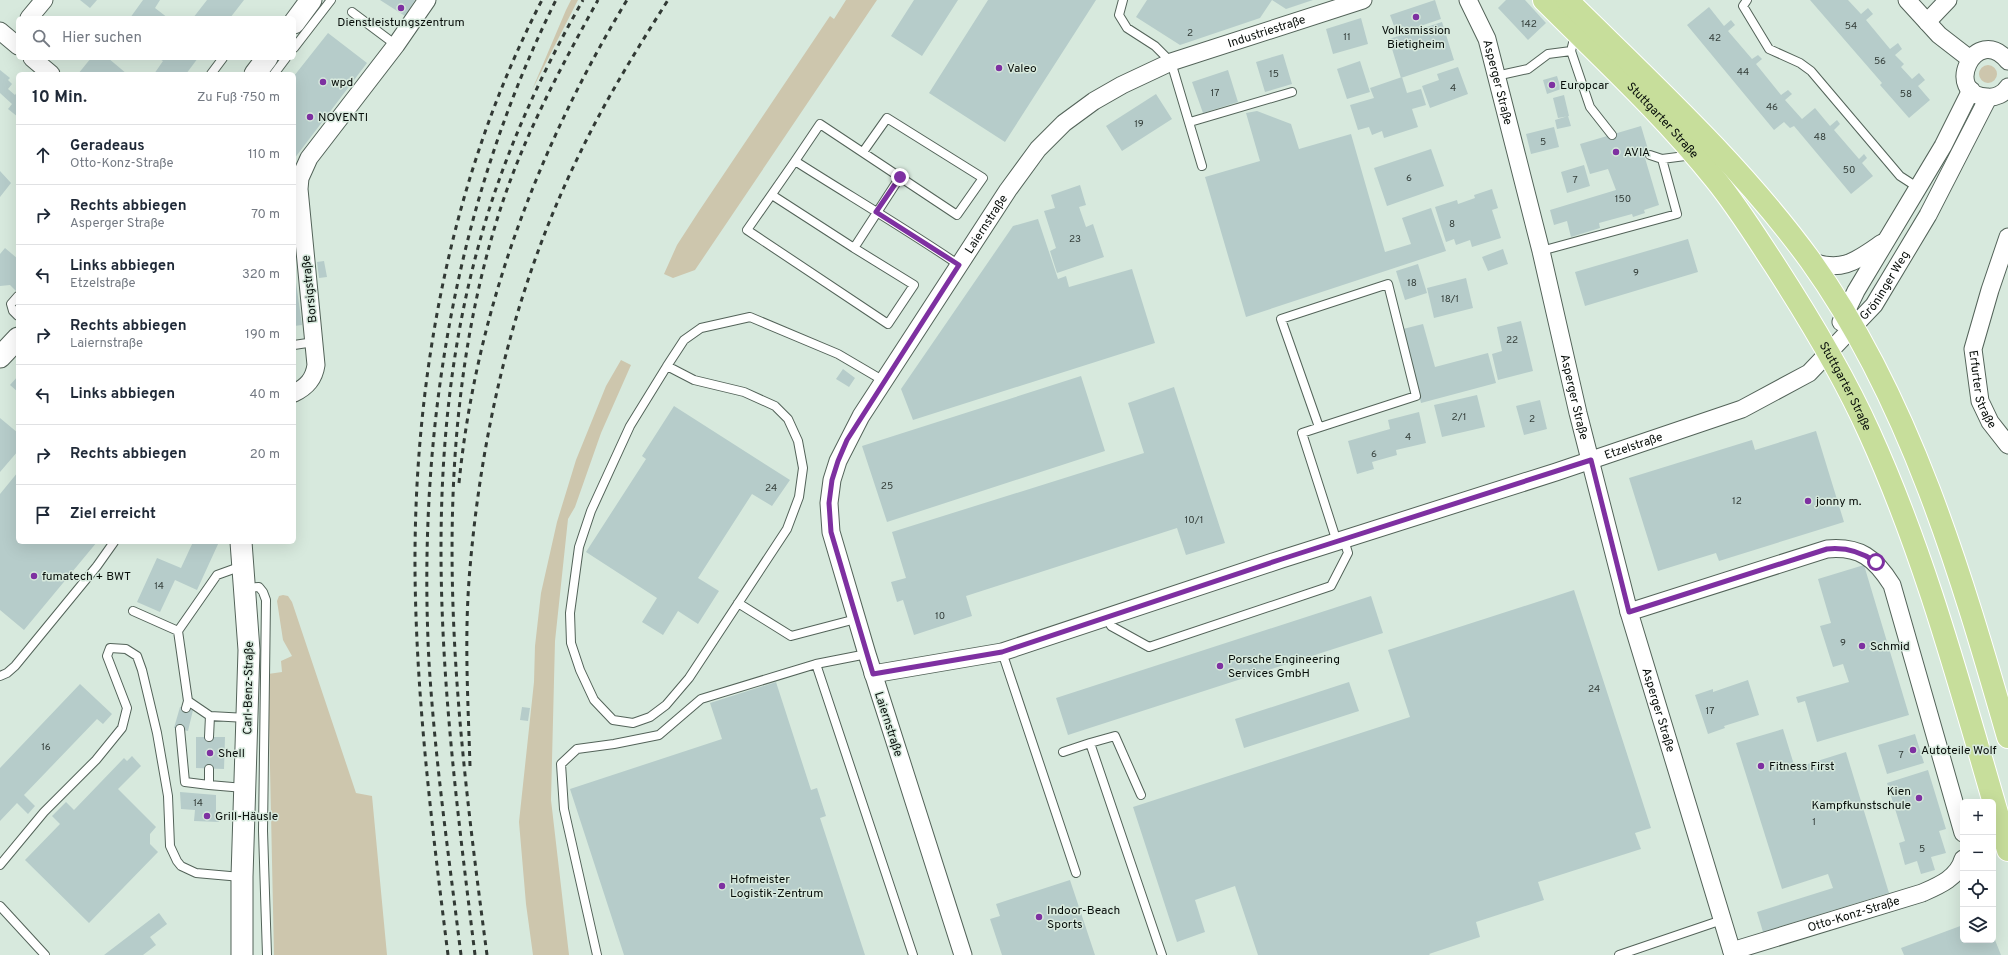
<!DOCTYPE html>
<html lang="de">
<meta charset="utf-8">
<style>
:root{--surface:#fff;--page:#f2f2f3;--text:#1f2937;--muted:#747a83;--line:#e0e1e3}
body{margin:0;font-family:Overpass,sans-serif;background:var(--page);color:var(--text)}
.controls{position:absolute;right:12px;bottom:12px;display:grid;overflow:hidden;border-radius:6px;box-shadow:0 4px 16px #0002}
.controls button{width:36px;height:36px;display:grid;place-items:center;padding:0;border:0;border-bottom:1px solid var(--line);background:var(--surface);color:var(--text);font:20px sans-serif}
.stop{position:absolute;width:12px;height:12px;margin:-9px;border:3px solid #7e30a1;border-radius:50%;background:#fff}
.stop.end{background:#7e30a1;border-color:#fff;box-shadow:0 1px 4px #0008}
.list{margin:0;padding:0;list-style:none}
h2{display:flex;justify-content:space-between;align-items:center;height:52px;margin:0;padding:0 16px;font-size:17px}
h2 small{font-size:13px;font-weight:400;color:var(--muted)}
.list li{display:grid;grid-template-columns:26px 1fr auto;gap:12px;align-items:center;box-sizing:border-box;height:60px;padding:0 16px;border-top:1px solid var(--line)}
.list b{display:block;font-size:15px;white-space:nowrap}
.list p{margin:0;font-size:13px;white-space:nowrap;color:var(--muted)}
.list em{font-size:13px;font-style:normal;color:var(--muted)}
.icon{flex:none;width:22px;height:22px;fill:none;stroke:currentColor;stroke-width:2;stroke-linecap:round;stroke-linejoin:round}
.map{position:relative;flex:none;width:2008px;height:955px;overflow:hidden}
.search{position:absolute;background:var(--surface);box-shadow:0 4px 16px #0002;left:16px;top:16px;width:280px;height:44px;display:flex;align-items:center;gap:10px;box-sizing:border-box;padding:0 14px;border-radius:6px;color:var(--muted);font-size:15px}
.panel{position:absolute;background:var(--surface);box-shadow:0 4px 16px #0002;left:16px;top:72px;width:280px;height:472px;border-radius:6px}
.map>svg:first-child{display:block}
.green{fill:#cdc6ad}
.building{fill:#b6ccca}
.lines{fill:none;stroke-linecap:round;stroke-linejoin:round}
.service-casing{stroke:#536359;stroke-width:10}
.minor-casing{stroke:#536359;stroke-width:19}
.tertiary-casing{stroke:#536359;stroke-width:23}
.primary-casing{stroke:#fff;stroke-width:24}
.service{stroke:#fff;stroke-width:8}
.minor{stroke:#fff;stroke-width:17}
.tertiary{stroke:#fff;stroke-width:21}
.primary{stroke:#c7de9b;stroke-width:22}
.rail{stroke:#313934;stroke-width:3;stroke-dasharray:5 5;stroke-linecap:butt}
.route{stroke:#7e30a1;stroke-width:5}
.poi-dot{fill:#7e30a1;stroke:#d7e9dd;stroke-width:1.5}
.labels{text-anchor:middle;stroke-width:3;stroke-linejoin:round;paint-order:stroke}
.number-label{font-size:10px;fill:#333d39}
.poi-label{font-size:12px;fill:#070d09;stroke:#d7e9dd;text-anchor:start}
.street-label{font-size:12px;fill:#070d09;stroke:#d7e9dd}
</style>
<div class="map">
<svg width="2008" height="955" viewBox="0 0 2008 955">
<rect width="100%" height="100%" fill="#d7e9dd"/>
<path class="green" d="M571,0H578L532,90L566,10Z
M846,0H877L695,270L673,278L664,274L677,245L699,211L830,16L834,19Z
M1979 74a9 9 0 1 1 18 0a9 9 0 1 1-18 0Z
M621,360L631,365L601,433L575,507L568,519L555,641L551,800L569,955H533L526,904L519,822L534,682L535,646L541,593L557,522L576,460L606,386Z
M283,595L288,596L292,602L356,793L372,796L387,955H274L268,674L282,672L281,661L292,656L283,640L277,601L279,596Z"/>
<path class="building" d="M80,0H97L90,8Z
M143,0H160L155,8L168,18H130Z
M207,0H244L230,18H193Z
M380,0H415L405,16Z
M914,0H958L922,56L891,36Z
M988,0H1096L1005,142L929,93Z
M1147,0H1313L1286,9L1272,0L1260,18L1180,45L1136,17Z
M1435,0L1441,19L1397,34L1390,15Z
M1506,0H1525L1546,23L1528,40L1498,8Z
M1810,0H1848L1861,14L1868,8L1873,14L1866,20L1890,49L1898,43L1902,49L1895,55L1904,64L1901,67L1912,79L1919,73L1925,80L1918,86L1930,100L1909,118L1880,85L1882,83Z
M1709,7L1724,26L1731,20L1735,25L1728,31L1752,59L1758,55L1762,59L1756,64L1781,95L1788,90L1792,94L1785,100L1802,119L1815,108L1830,126L1837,120L1840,124L1834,130L1859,159L1864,154L1867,158L1862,163L1873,176L1851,194L1794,126L1790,128L1784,122L1774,130L1687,25Z
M1361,18L1368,44L1333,54L1326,29Z
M1442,22L1454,60L1401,78L1389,39Z
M328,33L367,63L294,159V76Z
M1283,54L1292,84L1265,92L1256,62Z
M91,58H108L127,74H78Z
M158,58H198L186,74H154L163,61Z
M1360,61L1370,92L1347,99L1337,69Z
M1458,67L1468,94L1430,108L1422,86L1439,80L1437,74Z
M0,70L10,78L8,80L12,84L8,89L15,95L18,91V117L8,109L12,104L0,93Z
M1228,70L1238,102L1203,113L1192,82Z
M1557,76L1561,89L1547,94L1543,80Z
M1402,77L1407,93L1421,89L1426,105L1412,109L1418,127L1384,138L1382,131L1372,135L1369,127L1358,130L1350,105L1374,98L1370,88Z
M1156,94L1172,119L1122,151L1106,126Z
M1564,95L1569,116L1558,118L1553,98Z
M1257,111L1291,124L1299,149L1351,134L1385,252L1411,244L1402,218L1431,208L1446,251L1246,317L1205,177L1260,161L1246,113Z
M1568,116L1571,126L1557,129L1555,120Z
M1641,126L1650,156L1645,158L1659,205L1644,210L1645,213L1633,217L1632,214L1599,223L1600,228L1571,237L1567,221L1554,225L1550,210L1616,190L1608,169L1590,174L1580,144Z
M1554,127L1559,147L1531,154L1526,134Z
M1431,149L1444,186L1387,206L1374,168Z
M1584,165L1590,186L1567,193L1561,172Z
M0,171L11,183L0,197Z
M1080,185L1086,205L1079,207L1086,227L1093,224L1104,257L1057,273L1050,251L1056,248L1044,211L1055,208L1051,195Z
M1492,189L1498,208L1492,210L1501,238L1472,247L1470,240L1456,245L1454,239L1446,242L1435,207L1457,200L1458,204L1475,198L1474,195Z
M1038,219L1058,279L1066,276L1069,287L1132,269L1155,343L913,420L901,389L1013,226Z
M1688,239L1698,272L1585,306L1575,272Z
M5,248L18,259V293L10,285L0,286V254Z
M1503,249L1508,264L1488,271L1482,257Z
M324,261L327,277L319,278L317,262Z
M1418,264L1427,293L1405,300L1396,271Z
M294,268L302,325L294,326Z
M1466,278L1473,308L1434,318L1427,288Z
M1521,321L1533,371L1498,380L1492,354L1502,351L1497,327Z
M1423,324L1435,367L1488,353L1496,383L1421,403L1403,329Z
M843,369L855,378L849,387L836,379Z
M18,376V392L10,385Z
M1081,376L1105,451L887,522L862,446Z
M1174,387L1225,543L1186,555L1177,528L966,596L972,616L914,635L903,600L897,602L891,582L906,578L892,532L1144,453L1128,403Z
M1477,395L1485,427L1442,437L1434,405Z
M1540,400L1547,429L1524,435L1516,406Z
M674,406L790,480L772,506L752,494L698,578L719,591L698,624L678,611L663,635L642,622L657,598L586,552L646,459L642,456Z
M1419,412L1426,443L1396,450L1397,455L1372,462L1374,469L1357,474L1348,441L1390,429L1388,420Z
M0,418L18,433V451L0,472Z
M1816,431L1844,522L1719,561L1716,553L1658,571L1629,478L1752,440L1755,450Z
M18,472V542H97L24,630L0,610V494Z
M193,542H219L197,590L175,580L160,612L137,602L157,558L181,568Z
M1864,565L1909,715L1817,742L1805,701L1798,703L1796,697L1849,682L1843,664L1833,667L1820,626L1831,623L1818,579Z
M1574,590L1651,828L1635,833L1641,849L1538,882L1544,900L1476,922L1480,937L1429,954L1430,955H1258L1235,886L1195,900L1205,932L1177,942L1133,807L1410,717L1388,650Z
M1371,596L1383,633L1068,735L1056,698Z
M1748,680L1759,715L1724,726L1725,728L1708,734L1695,695L1713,689V692Z
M776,682L811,790L817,788L826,816L820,818L865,955H624L570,789L722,739L710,703Z
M1349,682L1359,711L1244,748L1235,719Z
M80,684L112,714L103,724L97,719L24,795L35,806L28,814L17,803L0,821V768Z
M180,707L193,710L188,731L174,728Z
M522,707L530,708L528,721L520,720Z
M1783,729L1795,768L1846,752L1889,893L1763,932L1757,912L1833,888L1828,874L1782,889L1736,743Z
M1915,734L1924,763L1887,774L1878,745Z
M196,737H225L224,769L196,768Z
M132,756L141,766L118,789L156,827L150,834V844L158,852L89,923L25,860L60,824L52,816L66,802L74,810L124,758L127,761Z
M1928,770L1946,829L1939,831L1946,853L1931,857L1935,870L1921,874L1917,861L1905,865L1899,843L1905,841L1887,783Z
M180,792L216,795V812H220L219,822L194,821L195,810L181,809Z
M1070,880L1095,955H1002L990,919L1000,916L996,904Z
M159,913L167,924L150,937L156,945L143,955H104Z
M1963,925V940H1993V935L2001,955H1904L1901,948Z"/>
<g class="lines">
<g class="service-casing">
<path id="service" d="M1123,0L1119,15L1127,28L1155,46L1171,62L1202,166
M1747,0L1743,6L1769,49L1800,63L1811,71L1900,176L1917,187
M352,12L396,45
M1575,35L1571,51L1590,107L1612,135
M294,48L331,0
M211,74L223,58
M274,74L286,58
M1496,76L1528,69L1548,54L1571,51
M1190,122L1292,92
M1650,155L1662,159L1693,155
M795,161L820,124L957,215L983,178L887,118L863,152
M900,177L854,248L914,285L888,324L747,230L795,161C850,196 906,229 959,265
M772,195L854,248
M1541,251L1677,214L1662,159
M18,296L11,304L13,311L18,316
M294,345L314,342
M667,366L694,380L744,392L775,406L788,419L798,441L803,468L799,497L787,529L689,678L666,705L650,717L633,723L613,720L594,700L580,670L571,643L570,613L579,547L591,511L630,426Z
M667,366L684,340L701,328L750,317L838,354L884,381
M1319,427L1281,319L1388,284L1416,396L1302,433L1337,542
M245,588L259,587L263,592L266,600L263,831L267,955
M738,603L791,636L856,619
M133,611L178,631L188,701
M1107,617L1111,626L1149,647L1331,586L1348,553L1344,540
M178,631L217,575L242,566
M1002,652L1076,873
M867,654L816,664L913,955
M0,676L7,673L15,666L97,566L114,542
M186,708L188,701L210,716
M180,729L185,782L209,785
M209,737L210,716L247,718
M1063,752L1090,743
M209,769V785L244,788
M1141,795L1115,736L1090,743L1162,955
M0,865L44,812L96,760L122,728L127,708L107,656L110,648L126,649L137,656L142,670L157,733L168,796L170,846L177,861L181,866L196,873L241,877
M0,906L45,955
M597,955L564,809L561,764L577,749L614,744L659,735L701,699L816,664
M1619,955L1722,920"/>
</g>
<g class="minor-casing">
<g id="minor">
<path id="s1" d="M1468,0L1487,39L1541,251L1578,413L1629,612L1733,955"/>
<path d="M1907,0L1939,35L1970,59"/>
<path d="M29,18L44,0"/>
<path d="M1927,22L1948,0"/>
<path d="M0,31L18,46"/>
<path d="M32,58L51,74"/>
<path d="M2008,61C1975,22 1942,95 1987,97C1995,98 2004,94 2008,87"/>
<path id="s2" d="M2008,237L1990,290L1973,349L1980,401L1990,422L2008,445"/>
<path d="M1810,261C1842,273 1856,261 1882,243"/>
<path d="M1841,322L1856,291L1943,146L1971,90"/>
<path d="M294,393C307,387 314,379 316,365L299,189L300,178L309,158L396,45L427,0"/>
<path d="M1629,612L1827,549C1860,546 1875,558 1892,585L1963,833"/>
<path id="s3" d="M873,674L1002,652L1282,559L1556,472L1742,409L1809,373L1874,305L1928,215L1988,98"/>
<path id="s4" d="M1732,951L1922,893C1938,886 1958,878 1963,859"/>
<path id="s5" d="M963,955L867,654L831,532L829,503L832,480L838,461L861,416L1008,190L1038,149L1064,123L1094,101L1122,85L1171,62L1363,0"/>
</g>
</g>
<g class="tertiary-casing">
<path id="tertiary" d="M294,23L311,0
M255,74L267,58
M0,357L18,338
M241,542L249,650L242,877V955"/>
</g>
<g class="primary-casing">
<g id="primary">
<path id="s6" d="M1544,0C1602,58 1663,114 1715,179C1737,206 1755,235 1774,264C1809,318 1843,374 1869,432C1930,566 1966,710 2008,850"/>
<path d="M1567,0C1651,83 1740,164 1810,260C1910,399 1961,574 2008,737"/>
</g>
</g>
<use href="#service" class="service"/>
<use href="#minor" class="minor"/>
<use href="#tertiary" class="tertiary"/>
<use href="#primary" class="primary"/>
<path class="rail" d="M459,483C476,312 538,147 627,0
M470,766C468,700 464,634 470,568C482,425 517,280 581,151C606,99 637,49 668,0
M448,955C432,827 416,698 415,569C414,374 452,174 542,0
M461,955C449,858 435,760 429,662C417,435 454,205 556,0
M475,955C446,719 414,478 479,244C502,159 539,77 583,0
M487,955C454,706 422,444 503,201C527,130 562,65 598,0"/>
</g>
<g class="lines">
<path class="route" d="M900,177L876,212L959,265L847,440L838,461L832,480L829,503L831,532L873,674L1002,652L1282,559L1591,460L1629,612L1827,549C1845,547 1860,551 1876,562"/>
</g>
<g class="poi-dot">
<circle cx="401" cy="8" r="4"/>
<circle cx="1416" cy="17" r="4"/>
<circle cx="999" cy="68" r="4"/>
<circle cx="323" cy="82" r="4"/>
<circle cx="1552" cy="85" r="4"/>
<circle cx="310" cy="117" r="4"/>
<circle cx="1616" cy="152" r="4"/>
<circle cx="1808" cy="501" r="4"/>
<circle cx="34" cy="576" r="4"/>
<circle cx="1862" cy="646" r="4"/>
<circle cx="1220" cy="666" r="4"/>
<circle cx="1913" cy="750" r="4"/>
<circle cx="210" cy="753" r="4"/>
<circle cx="1761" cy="766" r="4"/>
<circle cx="1919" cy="798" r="4"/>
<circle cx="207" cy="816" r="4"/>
<circle cx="722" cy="886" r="4"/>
<circle cx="1039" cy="917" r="4"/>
</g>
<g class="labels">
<g class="number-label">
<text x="1529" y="27">142</text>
<text x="1851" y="29">54</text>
<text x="1190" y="36">2</text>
<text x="1347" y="40">11</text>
<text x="1715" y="41">42</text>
<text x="1880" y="64">56</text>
<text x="1743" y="75">44</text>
<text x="1274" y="77">15</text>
<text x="1453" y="91">4</text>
<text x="1215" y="96">17</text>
<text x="1906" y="97">58</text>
<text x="1772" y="110">46</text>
<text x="1139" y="127">19</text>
<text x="1820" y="140">48</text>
<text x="1543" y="145">5</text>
<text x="1849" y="173">50</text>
<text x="1409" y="181">6</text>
<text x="1575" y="183">7</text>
<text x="1623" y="202">150</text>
<text x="1452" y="227">8</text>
<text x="1075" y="242">23</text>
<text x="1636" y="276">9</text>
<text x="1412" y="286">18</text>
<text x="1450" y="302">18/1</text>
<text x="1512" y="343">22</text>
<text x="1459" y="420">2/1</text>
<text x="1532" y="422">2</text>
<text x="1408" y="440">4</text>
<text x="1374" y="457">6</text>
<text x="887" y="489">25</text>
<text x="771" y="491">24</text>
<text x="1737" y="504">12</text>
<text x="1194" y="523">10/1</text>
<text x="159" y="589">14</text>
<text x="940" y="619">10</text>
<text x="1843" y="646">9</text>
<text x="1594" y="692">24</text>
<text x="1710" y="714">17</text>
<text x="46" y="750">16</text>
<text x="1901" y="758">7</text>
<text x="198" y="806">14</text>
<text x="1814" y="825">1</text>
<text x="1922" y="852">5</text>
</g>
<g class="poi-label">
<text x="401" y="26" text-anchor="middle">Dienstleistungszentrum</text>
<text x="1416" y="34" text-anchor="middle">Volksmission<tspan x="1416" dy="14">Bietigheim</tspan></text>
<text x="1007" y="72">Valeo</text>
<text x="331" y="86">wpd</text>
<text x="1560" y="89">Europcar</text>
<text x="318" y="121">NOVENTI</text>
<text x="1624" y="156">AVIA</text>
<text x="1816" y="505">jonny m.</text>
<text x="42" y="580">fumatech + BWT</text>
<text x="1870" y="650">Schmid</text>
<text x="1228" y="663">Porsche Engineering<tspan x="1228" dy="14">Services GmbH</tspan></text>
<text x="1921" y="754">Autoteile Wolf</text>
<text x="218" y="757">Shell</text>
<text x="1769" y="770">Fitness First</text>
<text x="1911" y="795" text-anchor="end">Kien<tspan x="1911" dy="14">Kampfkunstschule</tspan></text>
<text x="215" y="820">Grill-Häusle</text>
<text x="730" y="883">Hofmeister<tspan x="730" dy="14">Logistik-Zentrum</tspan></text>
<text x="1047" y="914">Indoor-Beach<tspan x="1047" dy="14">Sports</tspan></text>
</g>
<g class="street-label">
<text dy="4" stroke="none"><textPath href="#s5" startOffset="1147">Industriestraße</textPath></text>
<text dy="4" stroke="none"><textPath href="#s1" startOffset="88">Asperger Straße</textPath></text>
<text dy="4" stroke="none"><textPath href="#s6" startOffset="169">Stuttgarter Straße</textPath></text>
<text dy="4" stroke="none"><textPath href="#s5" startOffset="795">Laiernstraße</textPath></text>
<text dy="4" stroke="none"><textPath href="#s3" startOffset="1102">Gröninger Weg</textPath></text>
<text transform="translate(309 289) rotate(-96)" y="4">Borsigstraße</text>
<text dy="4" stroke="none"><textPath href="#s6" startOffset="493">Stuttgarter Straße</textPath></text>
<text dy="4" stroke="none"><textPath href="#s2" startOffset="159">Erfurter Straße</textPath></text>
<text dy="4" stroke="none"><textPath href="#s1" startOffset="412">Asperger Straße</textPath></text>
<text dy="4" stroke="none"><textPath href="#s3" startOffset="795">Etzelstraße</textPath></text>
<text transform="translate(248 688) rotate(-89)" y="4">Carl-Benz-Straße</text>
<text dy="4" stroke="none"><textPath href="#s1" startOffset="736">Asperger Straße</textPath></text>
<text transform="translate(889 724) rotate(72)" y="4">Laiernstraße</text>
<text dy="4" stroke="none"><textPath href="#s4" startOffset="127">Otto-Konz-Straße</textPath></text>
</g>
</g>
</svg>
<div class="controls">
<button>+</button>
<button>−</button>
<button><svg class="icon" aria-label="locate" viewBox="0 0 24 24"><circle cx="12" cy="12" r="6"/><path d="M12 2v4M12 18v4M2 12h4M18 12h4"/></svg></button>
<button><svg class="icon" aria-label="layers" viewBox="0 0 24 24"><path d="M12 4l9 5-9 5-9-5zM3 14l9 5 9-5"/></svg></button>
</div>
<div class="stop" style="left:1876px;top:562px"></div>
<div class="stop end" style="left:900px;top:177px"></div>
<div class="search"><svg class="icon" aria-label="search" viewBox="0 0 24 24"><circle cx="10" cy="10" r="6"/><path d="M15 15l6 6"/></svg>Hier suchen</div>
<section class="panel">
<h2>10 Min.<small>Zu Fuß · 750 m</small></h2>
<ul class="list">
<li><svg class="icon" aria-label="ahead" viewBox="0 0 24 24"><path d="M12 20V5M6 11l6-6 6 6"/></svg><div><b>Geradeaus</b><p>Otto-Konz-Straße</p></div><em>110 m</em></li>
<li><svg class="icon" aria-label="right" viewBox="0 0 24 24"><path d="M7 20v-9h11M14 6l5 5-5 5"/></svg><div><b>Rechts abbiegen</b><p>Asperger Straße</p></div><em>70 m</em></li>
<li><svg class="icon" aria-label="left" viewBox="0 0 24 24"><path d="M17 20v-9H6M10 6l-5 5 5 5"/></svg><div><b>Links abbiegen</b><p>Etzelstraße</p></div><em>320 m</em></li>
<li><svg class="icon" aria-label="right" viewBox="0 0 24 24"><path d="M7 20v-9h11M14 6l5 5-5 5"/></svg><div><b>Rechts abbiegen</b><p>Laiernstraße</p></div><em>190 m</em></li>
<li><svg class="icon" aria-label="left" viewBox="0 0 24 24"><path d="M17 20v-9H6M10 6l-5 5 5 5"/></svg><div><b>Links abbiegen</b></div><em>40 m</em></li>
<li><svg class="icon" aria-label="right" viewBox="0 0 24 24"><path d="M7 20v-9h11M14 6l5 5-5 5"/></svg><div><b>Rechts abbiegen</b></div><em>20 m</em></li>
<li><svg class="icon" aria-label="arrive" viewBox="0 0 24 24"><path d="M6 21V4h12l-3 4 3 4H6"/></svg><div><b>Ziel erreicht</b></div></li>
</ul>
</section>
</div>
